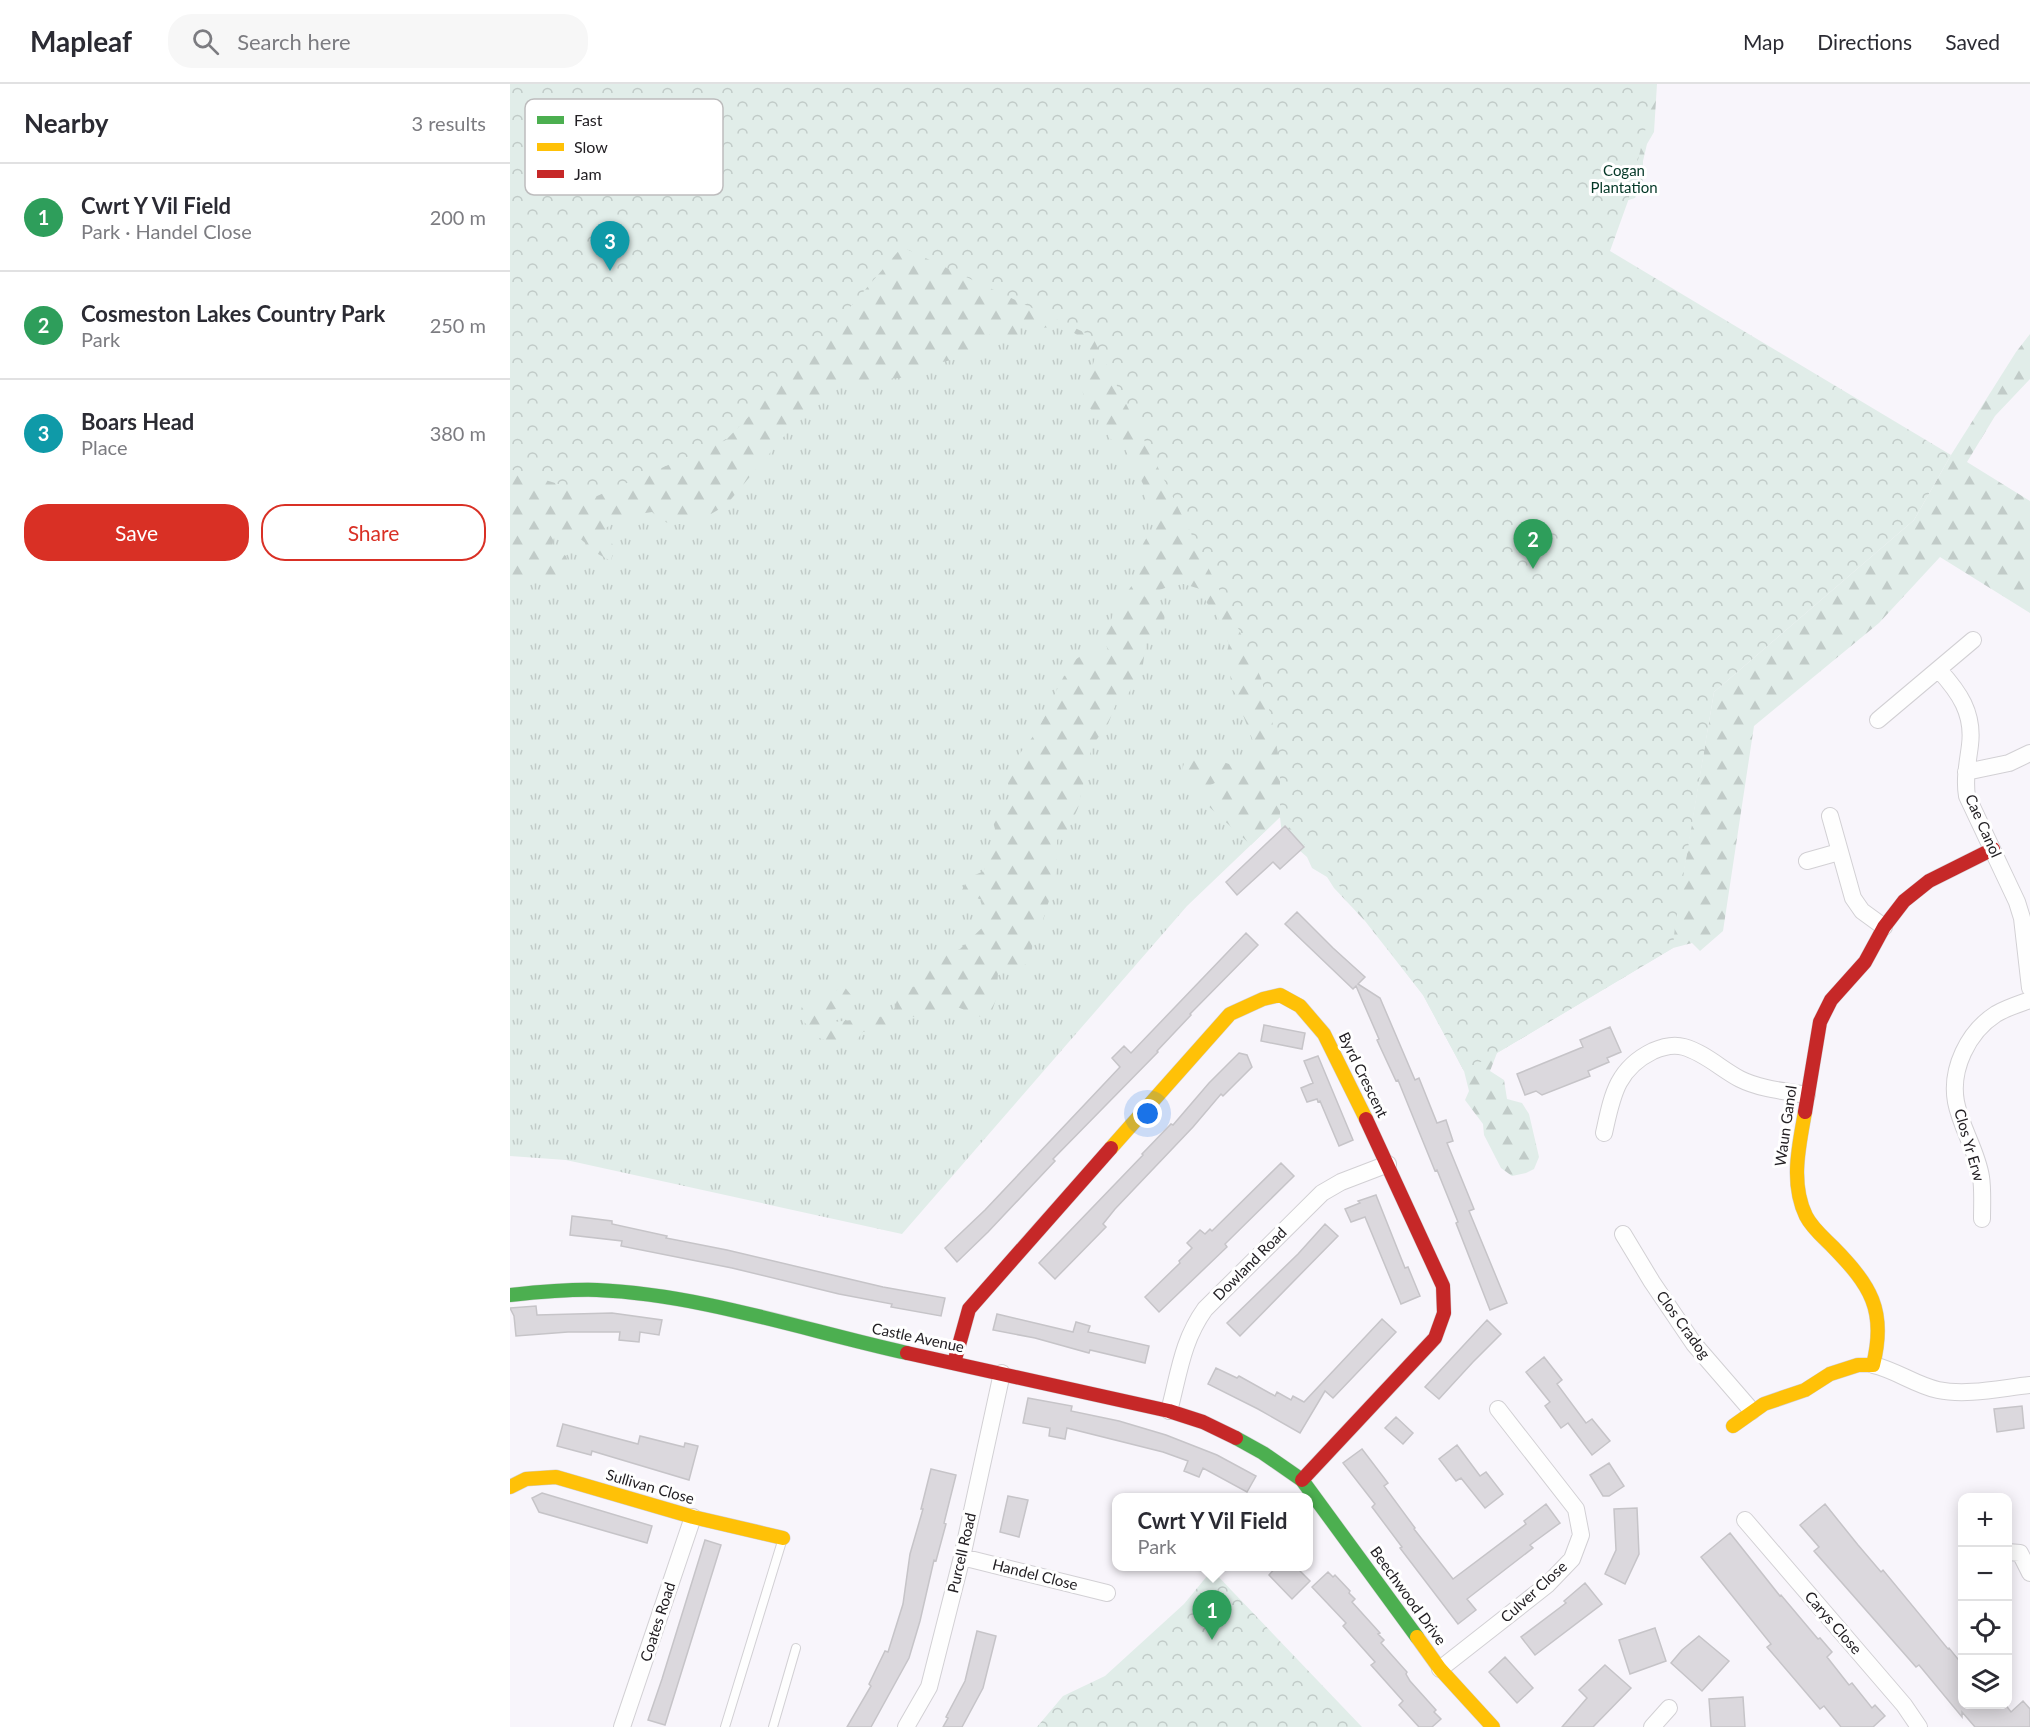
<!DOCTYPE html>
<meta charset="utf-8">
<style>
:root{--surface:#fff;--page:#f7f7f7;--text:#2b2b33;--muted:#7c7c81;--line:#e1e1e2;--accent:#d93025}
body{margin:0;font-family:Lato,sans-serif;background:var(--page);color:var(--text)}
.controls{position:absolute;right:18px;bottom:18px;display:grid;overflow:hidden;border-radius:12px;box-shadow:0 3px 15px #0003}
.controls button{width:54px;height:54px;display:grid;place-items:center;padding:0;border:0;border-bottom:2px solid var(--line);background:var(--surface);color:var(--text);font:30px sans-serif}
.you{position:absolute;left:638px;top:1030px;width:21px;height:21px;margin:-15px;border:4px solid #fff;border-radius:50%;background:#1a73e8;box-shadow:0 0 0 9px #1a73e833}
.badge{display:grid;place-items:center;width:39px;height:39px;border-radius:50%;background:var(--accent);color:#fff;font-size:20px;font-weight:700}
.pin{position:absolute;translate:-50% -50px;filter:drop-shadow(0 2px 3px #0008)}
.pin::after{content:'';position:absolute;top:32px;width:21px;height:18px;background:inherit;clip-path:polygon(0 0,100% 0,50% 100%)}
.popup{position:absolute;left:602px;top:1409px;width:201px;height:78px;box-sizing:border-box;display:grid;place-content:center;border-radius:12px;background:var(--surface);filter:drop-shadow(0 2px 4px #0005);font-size:20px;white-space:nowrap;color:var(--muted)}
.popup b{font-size:22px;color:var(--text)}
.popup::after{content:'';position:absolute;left:50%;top:100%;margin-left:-12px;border:12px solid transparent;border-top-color:var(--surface)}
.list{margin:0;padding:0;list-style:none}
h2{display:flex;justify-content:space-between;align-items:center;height:78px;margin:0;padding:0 24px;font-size:26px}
h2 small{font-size:20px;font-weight:400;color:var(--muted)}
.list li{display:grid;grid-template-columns:39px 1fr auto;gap:18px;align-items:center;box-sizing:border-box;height:108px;padding:0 24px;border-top:2px solid var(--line)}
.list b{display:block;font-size:22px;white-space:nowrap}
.list p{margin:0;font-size:20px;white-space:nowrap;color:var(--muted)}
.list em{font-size:20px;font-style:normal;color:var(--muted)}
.actions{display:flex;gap:12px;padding:18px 24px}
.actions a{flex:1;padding:14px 0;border:2px solid var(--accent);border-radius:24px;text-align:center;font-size:21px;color:var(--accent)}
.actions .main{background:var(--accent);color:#fff}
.icon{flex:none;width:33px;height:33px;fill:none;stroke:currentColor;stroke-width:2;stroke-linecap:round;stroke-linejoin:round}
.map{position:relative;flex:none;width:1520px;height:1643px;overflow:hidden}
header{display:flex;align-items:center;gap:36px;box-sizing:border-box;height:84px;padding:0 30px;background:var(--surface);border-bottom:2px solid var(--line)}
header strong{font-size:28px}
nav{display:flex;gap:33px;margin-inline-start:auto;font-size:21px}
.search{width:420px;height:54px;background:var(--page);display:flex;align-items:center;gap:15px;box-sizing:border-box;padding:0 21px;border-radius:24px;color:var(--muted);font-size:22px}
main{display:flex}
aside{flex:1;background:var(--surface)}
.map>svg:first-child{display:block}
.grass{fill:url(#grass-tufts)}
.forest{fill:url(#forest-firs)}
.park{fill:url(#park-crowns)}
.building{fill:#dbd8dd;stroke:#c6c4c8;stroke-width:1.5}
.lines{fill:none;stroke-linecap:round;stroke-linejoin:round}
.lane-casing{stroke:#d2d0d4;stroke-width:10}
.street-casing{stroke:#d2d0d4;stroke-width:18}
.fast-casing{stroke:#d2d0d4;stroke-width:15}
.slow-casing{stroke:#d2d0d4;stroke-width:15}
.jam-casing{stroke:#d2d0d4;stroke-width:15}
.lane{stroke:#fefefe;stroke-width:8}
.street{stroke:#fefefe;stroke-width:16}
.fast{stroke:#4caf50;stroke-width:14}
.slow{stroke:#ffc107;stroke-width:14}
.jam{stroke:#c62828;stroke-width:14}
.labels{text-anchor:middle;stroke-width:6;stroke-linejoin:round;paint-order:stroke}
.park-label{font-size:15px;fill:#033726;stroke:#fff}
.street-label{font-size:15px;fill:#232024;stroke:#fff}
.key{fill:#fff;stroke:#bdbcbd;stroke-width:1.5}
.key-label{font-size:16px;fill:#232024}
</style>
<header>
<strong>Mapleaf</strong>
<div class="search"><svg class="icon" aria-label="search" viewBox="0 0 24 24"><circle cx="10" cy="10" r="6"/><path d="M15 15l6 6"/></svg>Search here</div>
<nav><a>Map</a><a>Directions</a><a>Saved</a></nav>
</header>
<main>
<aside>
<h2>Nearby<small>3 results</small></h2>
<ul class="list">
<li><span class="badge" style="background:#2e9e5b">1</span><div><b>Cwrt Y Vil Field</b><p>Park · Handel Close</p></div><em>200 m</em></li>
<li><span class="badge" style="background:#2e9e5b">2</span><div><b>Cosmeston Lakes Country Park</b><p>Park</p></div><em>250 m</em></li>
<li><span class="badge" style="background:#0f9aa8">3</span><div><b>Boars Head</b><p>Place</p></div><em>380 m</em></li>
</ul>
<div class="actions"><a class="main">Save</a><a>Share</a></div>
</aside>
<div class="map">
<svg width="1520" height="1643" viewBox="0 0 1520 1643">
<defs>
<pattern id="grass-tufts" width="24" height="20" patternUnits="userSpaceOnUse" patternTransform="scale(1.5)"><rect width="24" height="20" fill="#e1ede9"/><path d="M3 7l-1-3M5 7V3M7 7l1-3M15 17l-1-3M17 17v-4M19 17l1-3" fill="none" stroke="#c1cbc8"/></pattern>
<pattern id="forest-firs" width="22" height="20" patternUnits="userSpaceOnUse" patternTransform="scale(1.5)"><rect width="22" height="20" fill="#e1ede9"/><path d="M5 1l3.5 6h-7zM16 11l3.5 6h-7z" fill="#c1cbc8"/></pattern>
<pattern id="park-crowns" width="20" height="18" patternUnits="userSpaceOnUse" patternTransform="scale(1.5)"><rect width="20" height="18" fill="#e1ede9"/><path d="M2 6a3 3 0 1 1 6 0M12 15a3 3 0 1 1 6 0" fill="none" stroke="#c1cbc8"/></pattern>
</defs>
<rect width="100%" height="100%" fill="#f8f5fb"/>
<path class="grass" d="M392,163L582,252L724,535L770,733L677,822L392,1150L56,1076L0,1072V385Z"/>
<path class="forest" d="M0,0L478,156L1174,785L1204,608L1404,436L1441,371L1506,268L1520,250V295L1485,332L1457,378L1520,417V529L1430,473L1369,539L1244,642L1213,847L1190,867L1182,859L1163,864L987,969L980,987L994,996L997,1015L1012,1019L1019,1030L1029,1073L1024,1085L1016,1089L1002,1092L991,1084L974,1051L973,1040L955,1016L959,1007L954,987L913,911L855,837L824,804L817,793L802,784L797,773L772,751L770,733L741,761L696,720L699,712L711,708L717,700L709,697L690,706L678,705L670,693L675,676C699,673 714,676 736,688L742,678L743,657L730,623V615L722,605L717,568L719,559L712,550L707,529L699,523L690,505L667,498C656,505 646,506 634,512L655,527L654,539L650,552L636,559L632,587L618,610L606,620L598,640L582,662L568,724L557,748L547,756V784L543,804L532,839L523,851L522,865L516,880L503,888L488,887L487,912L482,927L471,933L438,919L417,932L397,933L388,942L353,948L346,957C330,959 318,960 304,951L305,942L297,941L289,933L293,919L320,911L333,901L341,911L340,922L317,927L313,933L324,938L377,932L385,924L389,907L400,903L412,902L414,890L432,873L450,865L475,841L472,816L451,808L458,794L474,787L485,745L481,731L492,719L500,714C491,681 515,668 529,643C538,627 545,608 554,592L563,587L562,578L578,567L599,566L591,555L592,543L601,536L606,523L626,496L625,488L631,481C626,464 638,452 648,439L645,427L635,415L633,400L615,365L599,354C593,328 571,329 572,296L580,289L585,274C576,257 565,244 544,243C534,243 529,246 520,241L510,244V254L493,255L488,245C473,253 463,270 447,275C438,277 429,278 420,281C412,284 404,291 395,293C366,299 317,288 306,325L292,331L217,420C204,430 170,447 154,437C150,435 146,431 142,428L115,432L94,445L104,463L101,477L88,470L66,451L44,453L42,463L56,472L61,488L48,503L34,500L27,489L17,486L0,512Z
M1130,0H1147L1144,48L1137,60L1133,77V96L1125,114L1112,118Z"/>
<path class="park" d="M0,0H1143L1137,39L1118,117L1100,167L1441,371L1404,436L1204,608L1165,842L1163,864L987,969L954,987L913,911L815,783L770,733V681L763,641L751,594L724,535L582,252L392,163L304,265L216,356L87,412L0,385Z
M702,1486L852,1643H527L553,1612L595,1592L674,1520Z"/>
<path class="building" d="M775,742L794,763L770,785L763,778L727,811L716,798Z
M787,828L823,864L855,893L848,900L870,914L905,996L909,994L927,1039L936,1036L943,1057L937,1059L964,1125L959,1127L997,1219L980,1226L946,1139L948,1138L927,1086L925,1087L888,996L886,997L867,956L869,955L846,902L843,905L775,840Z
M736,849L748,861L680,930L681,931L647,967L648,968L543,1075L545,1077L478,1148L447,1178L435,1164L475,1126L610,983L602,974L614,962L621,969Z
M754,941L795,949L792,965L751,957Z
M1100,943L1111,968L1097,974L1099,978L1078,987L1080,992L1032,1011L1026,1007L1015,1011L1007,990L1073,963L1070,956Z
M729,969L737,971L742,983L713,1012L711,1010L683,1043L605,1125L593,1140L596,1143L545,1195L529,1179L633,1071L632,1070L661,1040L663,1041L699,999Z
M808,972L843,1056L829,1062L810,1017L808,1018L807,1015L797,1018L791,1004L803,999L794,977Z
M771,1079L784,1092L715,1160L717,1163L649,1228L635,1213L670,1179L669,1177L682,1164L677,1159L690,1146L695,1150L700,1145L702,1147Z
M866,1111L895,1184L898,1183L910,1212L891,1220L855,1133L841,1138L835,1125L850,1119L848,1117Z
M62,1132L102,1137V1140L157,1152L156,1154L217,1166L373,1203L435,1214L431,1232L381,1223L382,1220L329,1210L222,1184L111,1162L112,1157L60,1151Z
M815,1140L828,1152L730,1252L717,1239L788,1170Z
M26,1222L27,1231L102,1229L152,1236L149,1251L130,1248L129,1258L109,1256L110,1248H58L6,1252L4,1232L0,1224Z
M487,1230L563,1248L566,1238L580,1242L578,1248L639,1262L635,1279L580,1266L579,1269L525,1254L483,1246Z
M872,1235L886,1248L823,1314L815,1307L790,1349L748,1325L698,1300L706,1284L727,1294L729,1292L765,1312L767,1308L781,1316L783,1312L794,1318Z
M977,1236L991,1250L963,1278L929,1315L915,1303Z
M1034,1273L1052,1296L1047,1300L1076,1339L1082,1335L1100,1357L1082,1371L1058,1339L1051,1344L1035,1322L1040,1318L1016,1288Z
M518,1314L562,1322L561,1327L609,1337L656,1351L707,1371L746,1392L737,1408L693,1384L689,1393L674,1387L678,1377L653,1368L557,1344L555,1355L539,1352L540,1344L513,1339Z
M1512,1322L1514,1344L1487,1348L1484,1325Z
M886,1333L903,1349L893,1360L875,1344Z
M53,1340L128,1360L130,1352L174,1363L175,1359L188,1362L179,1396L82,1367L81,1371L47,1362Z
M947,1361L970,1392L976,1388L993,1410L975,1424L951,1394L946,1397L929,1375Z
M852,1365L878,1399L874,1402L905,1444L904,1445L943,1495L1016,1440L1014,1437L1036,1420L1050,1439L1020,1461L1023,1464L957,1515L966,1526L948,1540L890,1464L892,1463L862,1423L865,1420L833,1379Z
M1099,1379L1114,1402L1099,1412H1093L1080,1391Z
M421,1385L446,1391L434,1439L436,1440L426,1477L424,1476L410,1537L399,1574L361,1643H337L361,1602L359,1600L375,1567L378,1568L393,1520L400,1470L413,1425H411Z
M32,1409L142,1442L137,1459L29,1428L22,1414Z
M498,1412L518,1416L509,1453L490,1448Z
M1315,1420L1348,1461L1371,1488L1373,1486L1438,1565L1439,1564L1452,1580V1620H1495L1501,1628L1513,1617L1520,1625V1643H1465L1452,1628V1633L1409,1581L1406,1583L1304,1467L1309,1463L1290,1441Z
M1127,1424L1129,1470L1115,1500L1095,1490L1106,1466L1104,1425Z
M1220,1449L1270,1512L1271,1511L1308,1555L1310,1554L1322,1568L1317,1573L1339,1601L1342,1599L1362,1624L1365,1621L1375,1632L1363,1643H1331L1314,1622L1310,1625L1257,1563L1261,1560L1191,1473Z
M195,1456L211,1461L155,1641L138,1636L152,1595Z
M767,1482H785L800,1497L782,1515L759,1491Z
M818,1488L823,1493L825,1491L840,1507L839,1509L845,1515L842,1518L870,1549L868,1550L874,1556L871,1559L897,1588L896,1590L900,1597L926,1626L924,1628L931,1635L922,1643H909L889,1621L893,1617L861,1581L865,1578L833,1542L836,1539L802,1503Z
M1075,1499L1092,1520L1025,1571L1011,1553L1056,1519L1054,1517Z
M1145,1544L1156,1577L1120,1590L1109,1556Z
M467,1547L486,1552L473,1604L452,1643H433L438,1634L436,1633L455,1597Z
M1189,1552L1219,1577L1192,1607L1161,1579L1172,1566Z
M995,1573L1023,1604L1007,1619L979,1588Z
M1095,1581L1121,1604L1083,1643H1052L1077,1614L1069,1606Z
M1233,1613L1235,1643H1201L1199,1615Z"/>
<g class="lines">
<g class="lane-casing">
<path id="lane" d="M215,1643L273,1454
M263,1643L286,1564"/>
</g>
<g class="street-casing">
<path id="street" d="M1429,586C1449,608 1464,629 1460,661C1458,678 1454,694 1457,712L1507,818L1512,834L1520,904
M1368,636L1463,556
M1456,688L1499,679L1520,669
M1320,732L1343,814L1352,827L1374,843
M1297,777L1329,768
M1094,1049C1102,1013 1106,985 1143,967C1152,963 1164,960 1174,963C1195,969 1211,985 1230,995C1250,1005 1274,1007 1297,1011
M1472,1135C1472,1121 1473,1106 1471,1093C1467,1067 1451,1044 1446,1018C1440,985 1458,948 1486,930C1496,924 1509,920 1520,916
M1113,1150L1142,1198L1184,1260L1242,1327
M1363,1281C1386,1286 1405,1301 1428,1306C1457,1312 1491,1304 1520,1301
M659,1327C669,1290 672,1257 695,1225L812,1109L831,1098L878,1080
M1235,1436L1394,1621L1409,1643
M1498,1468L1510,1469L1520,1489
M452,1473L597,1509
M930,1585L1037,1501L1062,1475L1071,1451L1066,1425L988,1325
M112,1643L183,1433
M396,1643L419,1603L452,1473L492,1289
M1142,1643L1159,1624"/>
</g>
<g class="fast-casing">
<path id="fast" d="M0,1211C29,1208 58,1205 87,1206C189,1210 297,1247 397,1269
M726,1354L753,1369L792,1396L907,1553"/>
</g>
<g class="slow-casing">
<path id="slow" d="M601,1064L720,930L753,915L770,911L790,922L814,950L856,1035
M1223,1342L1254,1320L1295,1306L1320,1290L1348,1281H1363C1377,1226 1360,1201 1323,1163C1313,1153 1302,1144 1296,1132C1280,1099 1289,1062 1295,1028
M0,1403L16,1395L46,1393L183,1433L273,1454
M907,1553L930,1585L983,1643"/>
</g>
<g class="jam-casing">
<path id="jam" d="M1295,1028L1310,938L1321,916L1355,878L1374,843L1394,817L1419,797L1483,765
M397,1269L659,1327L693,1338L726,1354
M444,1279L459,1225L601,1064
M792,1396L925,1254L934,1229L933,1202L856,1035"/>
</g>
<use href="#lane" class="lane"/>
<use href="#street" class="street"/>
<use href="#fast" class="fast"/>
<use href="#slow" class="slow"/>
<use href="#jam" class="jam"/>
</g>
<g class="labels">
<g class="park-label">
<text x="1114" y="92">Cogan<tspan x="1114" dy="17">Plantation</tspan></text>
</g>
<g class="street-label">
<text transform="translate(1473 742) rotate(66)" y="5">Cae Canol</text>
<text transform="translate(853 991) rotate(64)" y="5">Byrd Crescent</text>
<text transform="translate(1276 1042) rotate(-82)" y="5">Waun Ganol</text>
<text transform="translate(1459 1061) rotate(74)" y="5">Clos Yr Erw</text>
<text transform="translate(740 1180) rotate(-45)" y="5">Dowland Road</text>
<text transform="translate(1173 1241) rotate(54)" y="5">Clos Cradog</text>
<text transform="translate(408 1254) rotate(12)" y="5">Castle Avenue</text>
<text transform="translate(140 1403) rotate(16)" y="5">Sullivan Close</text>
<text transform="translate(452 1469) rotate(-77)" y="5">Purcell Road</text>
<text transform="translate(525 1491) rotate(14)" y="5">Handel Close</text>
<text transform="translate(1024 1508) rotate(-42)" y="5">Culver Close</text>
<text transform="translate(898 1512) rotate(54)" y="5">Beechwood Drive</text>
<text transform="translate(148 1538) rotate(-72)" y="5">Coates Road</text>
<text transform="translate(1323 1539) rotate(49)" y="5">Carys Close</text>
</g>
</g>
<rect x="15" y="15" width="198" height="96" rx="9" class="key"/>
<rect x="27" y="32" width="27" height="8" fill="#4caf50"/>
<rect x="27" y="59" width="27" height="8" fill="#ffc107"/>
<rect x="27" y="86" width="27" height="8" fill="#c62828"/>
<g class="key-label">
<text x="64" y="42">Fast</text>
<text x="64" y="69">Slow</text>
<text x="64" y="96">Jam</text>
</g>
</svg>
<div class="controls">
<button>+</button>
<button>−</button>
<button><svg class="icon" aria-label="locate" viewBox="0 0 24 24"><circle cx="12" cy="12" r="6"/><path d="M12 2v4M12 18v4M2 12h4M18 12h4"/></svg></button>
<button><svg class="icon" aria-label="layers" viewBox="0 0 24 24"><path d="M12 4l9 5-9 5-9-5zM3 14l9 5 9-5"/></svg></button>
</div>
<div class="you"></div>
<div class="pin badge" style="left:702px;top:1556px;background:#2e9e5b">1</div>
<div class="popup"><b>Cwrt Y Vil Field</b>Park</div>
<div class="pin badge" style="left:1023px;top:485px;background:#2e9e5b">2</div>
<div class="pin badge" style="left:100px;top:187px;background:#0f9aa8">3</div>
</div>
</main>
